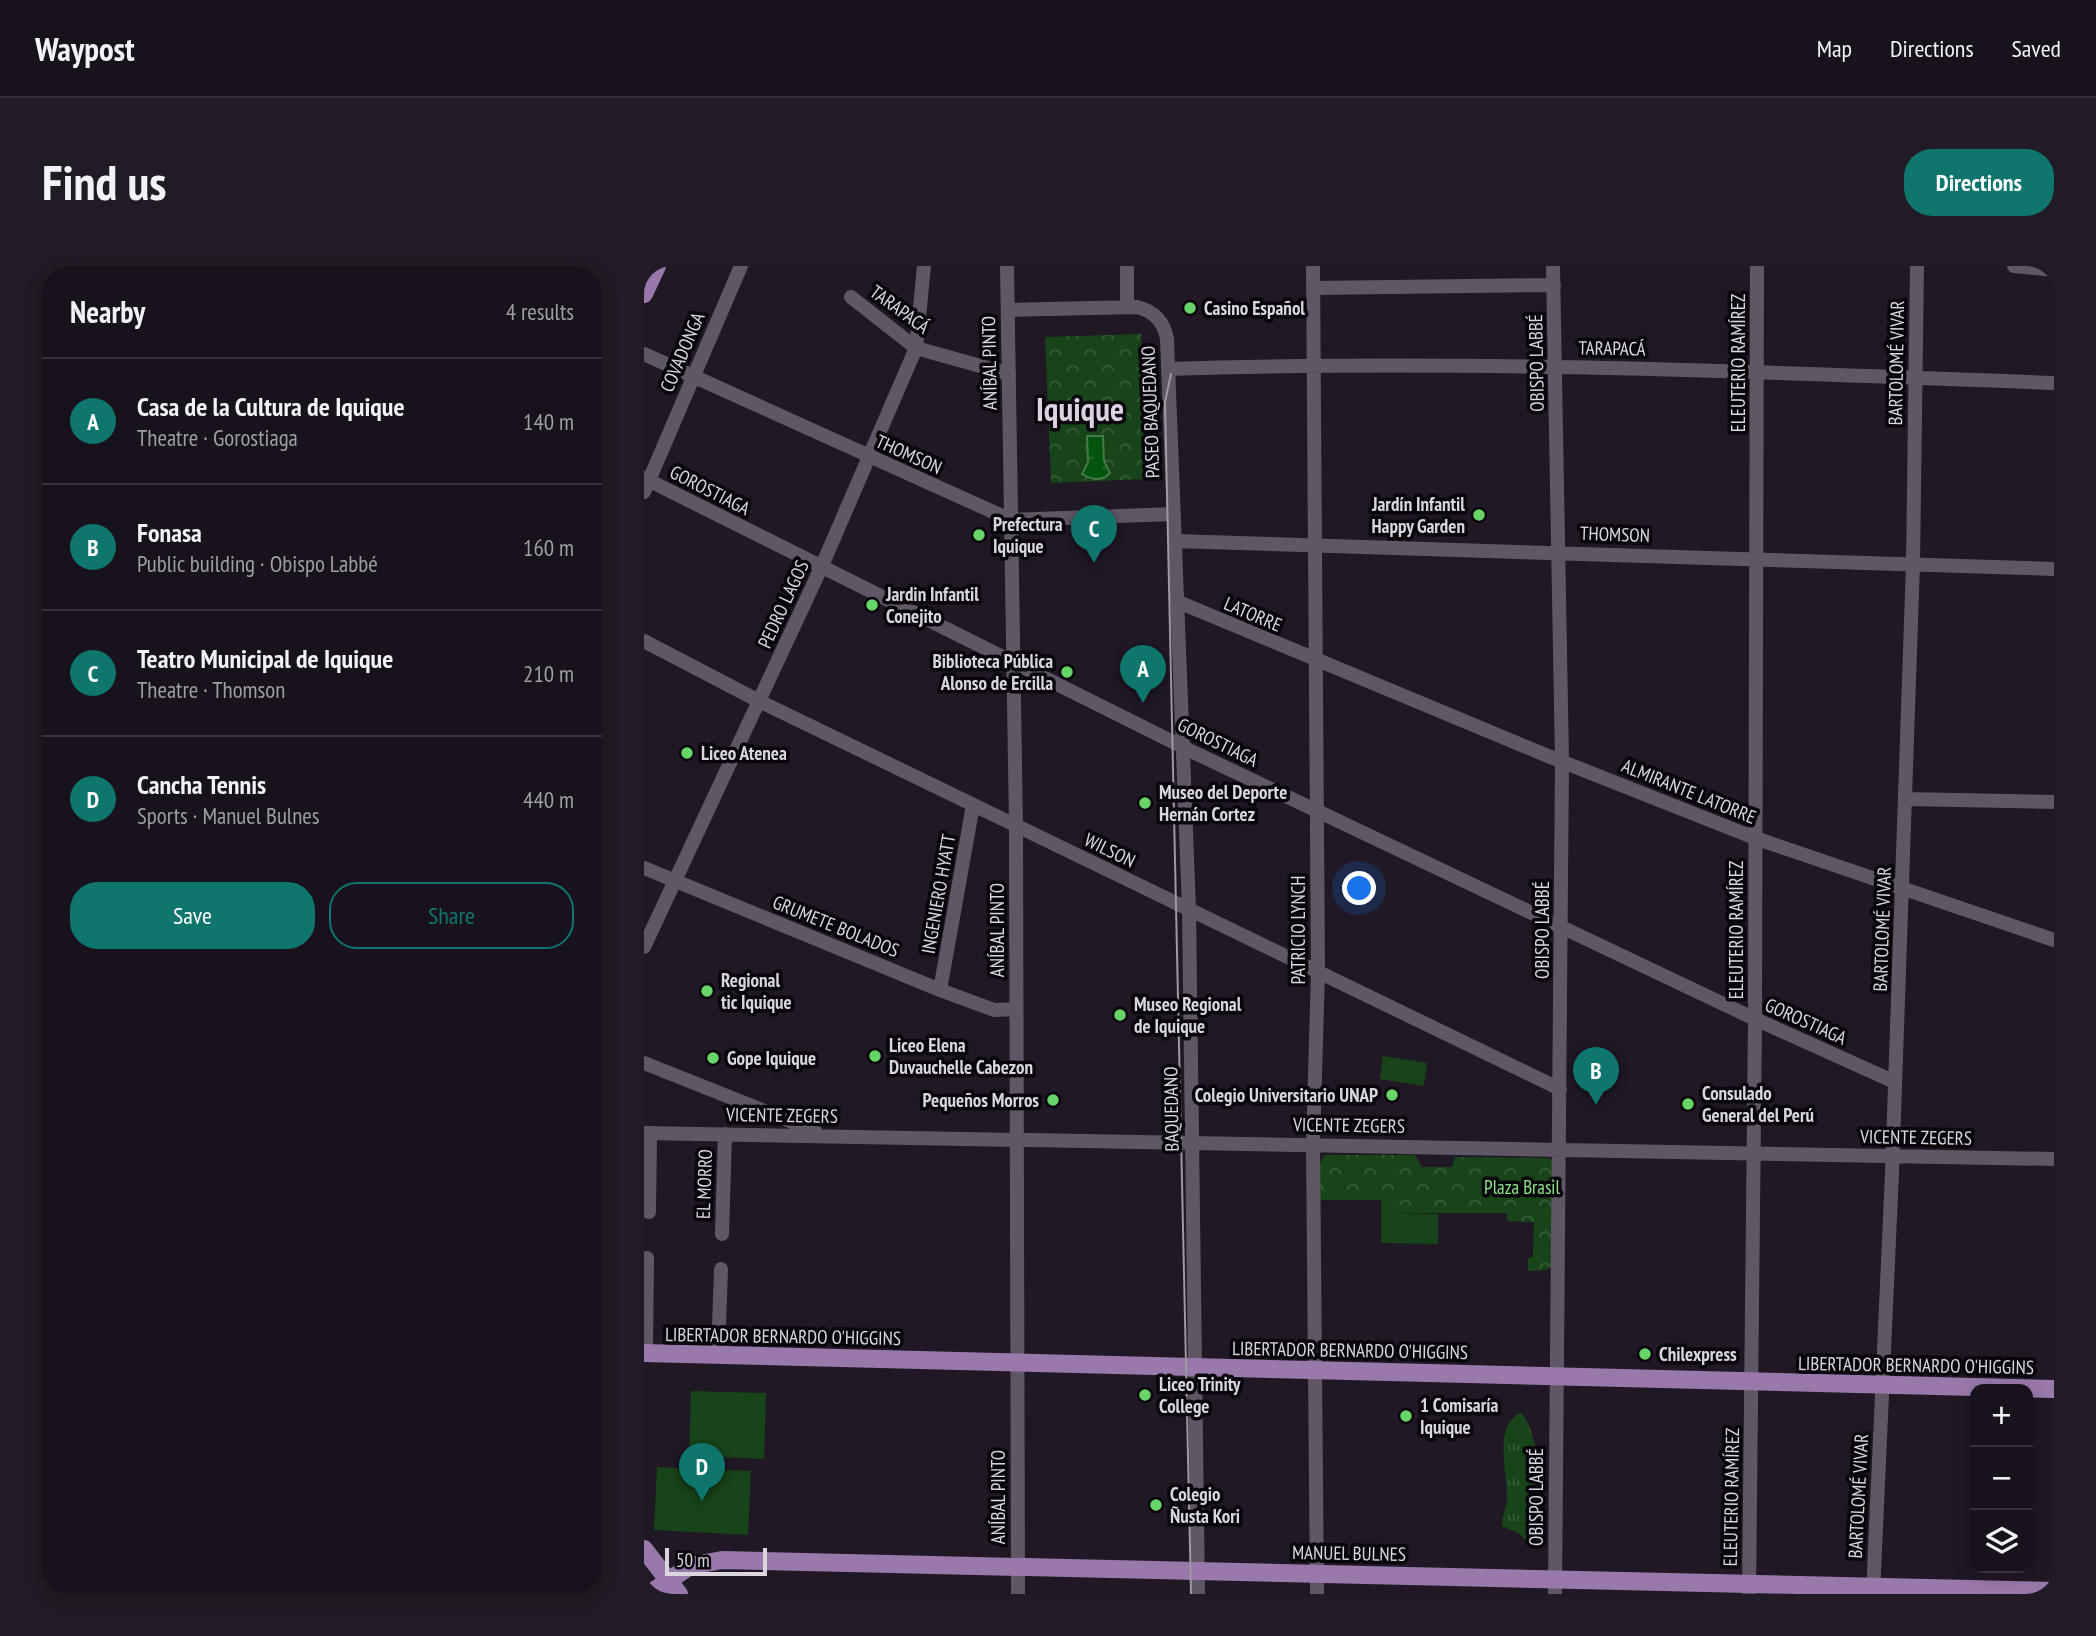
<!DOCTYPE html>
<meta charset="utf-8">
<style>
:root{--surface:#18121c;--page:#211b25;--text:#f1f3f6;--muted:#9f9ea3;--line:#36323b;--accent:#0f766e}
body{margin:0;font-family:"PT Sans Narrow",sans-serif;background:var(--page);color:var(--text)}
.controls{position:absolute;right:21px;bottom:21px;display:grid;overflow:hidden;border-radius:14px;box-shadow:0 4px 18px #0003}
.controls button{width:63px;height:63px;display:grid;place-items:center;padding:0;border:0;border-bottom:2px solid var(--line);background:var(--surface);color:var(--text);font:35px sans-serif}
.scale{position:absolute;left:21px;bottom:18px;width:102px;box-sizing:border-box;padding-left:7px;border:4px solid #dbd6de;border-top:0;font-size:19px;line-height:24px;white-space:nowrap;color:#dbd6de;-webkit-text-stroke:5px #08060a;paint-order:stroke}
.you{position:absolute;left:716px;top:623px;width:24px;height:24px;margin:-18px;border:5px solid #fff;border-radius:50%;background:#1a73e8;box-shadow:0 0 0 10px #1a73e833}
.badge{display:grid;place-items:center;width:46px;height:46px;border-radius:50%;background:var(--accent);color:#fff;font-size:23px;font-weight:700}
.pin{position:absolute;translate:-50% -58px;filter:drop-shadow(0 2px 4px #0008)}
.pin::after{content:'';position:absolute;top:37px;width:24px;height:21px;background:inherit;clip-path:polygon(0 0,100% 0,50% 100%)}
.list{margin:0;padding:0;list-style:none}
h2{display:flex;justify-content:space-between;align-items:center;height:91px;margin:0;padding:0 28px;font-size:30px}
h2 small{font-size:23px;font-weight:400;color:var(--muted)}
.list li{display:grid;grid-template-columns:46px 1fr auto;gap:21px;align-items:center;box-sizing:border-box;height:126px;padding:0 28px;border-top:2px solid var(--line)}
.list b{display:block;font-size:26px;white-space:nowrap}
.list p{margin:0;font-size:23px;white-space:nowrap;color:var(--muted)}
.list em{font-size:23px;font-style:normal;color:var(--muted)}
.actions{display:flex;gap:14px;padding:21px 28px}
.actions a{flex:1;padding:16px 0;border:2px solid var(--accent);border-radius:28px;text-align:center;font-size:24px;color:var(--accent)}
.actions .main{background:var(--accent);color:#fff}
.icon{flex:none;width:38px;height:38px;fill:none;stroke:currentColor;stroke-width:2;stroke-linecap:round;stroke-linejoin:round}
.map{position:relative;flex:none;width:1410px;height:1328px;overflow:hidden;border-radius:28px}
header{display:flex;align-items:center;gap:42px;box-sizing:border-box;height:98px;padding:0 35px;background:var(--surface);border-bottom:2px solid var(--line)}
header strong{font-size:33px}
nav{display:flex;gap:38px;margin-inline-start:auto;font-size:24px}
.intro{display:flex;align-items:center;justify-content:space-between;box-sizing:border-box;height:168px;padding:0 42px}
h1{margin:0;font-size:49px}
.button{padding:18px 32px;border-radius:28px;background:var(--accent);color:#fff;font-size:24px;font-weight:700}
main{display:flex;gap:42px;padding:0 42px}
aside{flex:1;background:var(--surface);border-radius:28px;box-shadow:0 4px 18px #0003}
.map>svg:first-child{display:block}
.grass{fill:url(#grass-tufts)}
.park{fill:url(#park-crowns)}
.pitch{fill:#174418}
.water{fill:url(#water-ripples);stroke:#447b4b;stroke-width:2}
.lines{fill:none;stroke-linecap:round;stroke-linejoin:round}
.minor{stroke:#605766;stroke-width:14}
.major{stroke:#9979ab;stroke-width:18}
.tram{stroke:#9f99a2;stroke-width:2}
.poi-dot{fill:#66d466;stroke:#08060a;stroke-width:2.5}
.labels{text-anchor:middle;stroke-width:7;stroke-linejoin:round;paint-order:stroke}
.poi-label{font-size:19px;font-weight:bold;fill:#dbd6de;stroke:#08060a;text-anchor:start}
.street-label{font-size:19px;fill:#dbd6de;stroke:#08060a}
.park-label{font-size:19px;fill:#8be789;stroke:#08060a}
.town-label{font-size:33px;font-weight:bold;fill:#ddd2e4;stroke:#08060a}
</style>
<header>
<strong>Waypost</strong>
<nav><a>Map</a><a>Directions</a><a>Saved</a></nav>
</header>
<div class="intro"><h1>Find us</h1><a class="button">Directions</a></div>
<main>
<aside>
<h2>Nearby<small>4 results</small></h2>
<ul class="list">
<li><span class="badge">A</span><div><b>Casa de la Cultura de Iquique</b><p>Theatre · Gorostiaga</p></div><em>140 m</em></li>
<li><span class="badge">B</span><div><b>Fonasa</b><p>Public building · Obispo Labbé</p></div><em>160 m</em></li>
<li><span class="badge">C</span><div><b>Teatro Municipal de Iquique</b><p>Theatre · Thomson</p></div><em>210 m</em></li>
<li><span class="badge">D</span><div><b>Cancha Tennis</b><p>Sports · Manuel Bulnes</p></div><em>440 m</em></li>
</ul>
<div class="actions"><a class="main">Save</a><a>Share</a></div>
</aside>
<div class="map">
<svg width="1410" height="1328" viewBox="0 0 1410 1328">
<defs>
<pattern id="grass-tufts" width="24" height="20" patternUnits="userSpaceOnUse" patternTransform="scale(1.75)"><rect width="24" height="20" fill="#174418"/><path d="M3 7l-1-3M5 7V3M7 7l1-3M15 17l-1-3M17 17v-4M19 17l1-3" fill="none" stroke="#385e39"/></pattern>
<pattern id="park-crowns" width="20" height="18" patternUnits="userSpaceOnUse" patternTransform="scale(1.75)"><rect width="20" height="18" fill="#174418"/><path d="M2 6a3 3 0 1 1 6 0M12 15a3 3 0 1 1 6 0" fill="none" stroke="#385e39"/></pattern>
<pattern id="water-ripples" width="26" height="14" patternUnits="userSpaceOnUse" patternTransform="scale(1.75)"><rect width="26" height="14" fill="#03540c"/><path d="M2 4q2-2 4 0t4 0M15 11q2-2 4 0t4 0" fill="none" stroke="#276c2f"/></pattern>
</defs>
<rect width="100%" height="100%" fill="#201825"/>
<path class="grass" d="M877,1147C900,1173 894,1241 894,1275L887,1280L876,1268L858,1260C858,1251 862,1242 863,1233C864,1209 848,1159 877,1147Z"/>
<path class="park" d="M497,68L502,213L407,217L401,71Z
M681,889H771L778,901H808L811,891L904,892L909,896L911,998L902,1004L884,1005V992L889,991L890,956L863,955V947H737V934H675L676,897Z"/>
<path class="pitch" d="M739,790L783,797L780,820L736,813Z
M737,947L794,948V978L737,977Z
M47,1125L122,1127L120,1193L45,1190Z
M13,1201L107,1205L104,1269L10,1264Z"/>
<path class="water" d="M443,170H459L460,195L466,207C458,216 448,214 438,208L444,196Z"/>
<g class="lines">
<path class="minor" d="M363,0L372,560L374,1328
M483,0V41
M669,0L674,706L669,878L673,1328
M909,0L918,495L911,1328
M1370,0L1410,4
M669,22L910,19
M207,31L272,82L365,108
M364,44L493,41C510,45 520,56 523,73L545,643L554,1328
M0,88L367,254L529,248
M524,103C820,93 1115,106 1410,117
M0,212L549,486L1111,753L1251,816
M0,226L97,0
M530,275L1410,303
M532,335L904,490L1111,572L1410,674
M0,375L115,435L916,823
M1261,533L1410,536
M0,602L296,724L350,744L372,743
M0,681L177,302L272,82L280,0
M296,724L329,539
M0,797L171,865
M0,867L1410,893
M5,946L6,867
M78,968L81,868
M2,1087L3,992
M74,1089L77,1003
M1105,1328L1111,753L1113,0
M1229,1328L1248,907L1269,298L1273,0"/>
<path class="major" d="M0,28L13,0
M0,1087L1410,1123
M0,1283L35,1328
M8,1326L46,1300L78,1294L1410,1325"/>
<path class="tram" d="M527,108L521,136L547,1328"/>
</g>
<g class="poi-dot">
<circle cx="546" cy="42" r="7"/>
<circle cx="835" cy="249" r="7"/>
<circle cx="335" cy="269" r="7"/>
<circle cx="228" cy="339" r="7"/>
<circle cx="423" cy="406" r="7"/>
<circle cx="43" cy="487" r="7"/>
<circle cx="501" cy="537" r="7"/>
<circle cx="63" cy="725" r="7"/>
<circle cx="476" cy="749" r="7"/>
<circle cx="231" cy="790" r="7"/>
<circle cx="69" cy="792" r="7"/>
<circle cx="748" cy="829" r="7"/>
<circle cx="409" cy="834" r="7"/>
<circle cx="1044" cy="838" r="7"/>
<circle cx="1001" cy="1088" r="7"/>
<circle cx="501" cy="1129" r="7"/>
<circle cx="762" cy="1150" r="7"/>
<circle cx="512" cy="1239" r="7"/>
</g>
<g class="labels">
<g class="poi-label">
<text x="560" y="49">Casino Español</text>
<text x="821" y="245" text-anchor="end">Jardín Infantil<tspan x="821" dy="22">Happy Garden</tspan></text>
<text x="349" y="265">Prefectura<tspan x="349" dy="22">Iquique</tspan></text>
<text x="242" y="335">Jardin Infantil<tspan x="242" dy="22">Conejito</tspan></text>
<text x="409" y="402" text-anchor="end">Biblioteca Pública<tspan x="409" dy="22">Alonso de Ercilla</tspan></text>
<text x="57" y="494">Liceo Atenea</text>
<text x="515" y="533">Museo del Deporte<tspan x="515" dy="22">Hernán Cortez</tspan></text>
<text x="77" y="721">Regional<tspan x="77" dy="22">tic Iquique</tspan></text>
<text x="490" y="745">Museo Regional<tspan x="490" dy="22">de Iquique</tspan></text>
<text x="245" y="786">Liceo Elena<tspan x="245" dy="22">Duvauchelle Cabezon</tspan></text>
<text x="83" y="799">Gope Iquique</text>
<text x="1058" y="834">Consulado<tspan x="1058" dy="22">General del Perú</tspan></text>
<text x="734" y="836" text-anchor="end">Colegio Universitario UNAP</text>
<text x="395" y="841" text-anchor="end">Pequeños Morros</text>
<text x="1015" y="1095">Chilexpress</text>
<text x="515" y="1125">Liceo Trinity<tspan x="515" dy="22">College</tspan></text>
<text x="776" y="1146">1 Comisaría<tspan x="776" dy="22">Iquique</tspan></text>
<text x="526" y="1235">Colegio<tspan x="526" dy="22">Ñusta Kori</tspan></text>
</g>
<g class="street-label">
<text transform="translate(256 43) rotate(36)" y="7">TARAPACÁ</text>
<text transform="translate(968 82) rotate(1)" y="7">TARAPACÁ</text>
<text transform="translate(38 86) rotate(-67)" y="7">COVADONGA</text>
<text transform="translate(345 97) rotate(-91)" y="7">ANÍBAL PINTO</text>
<text transform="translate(892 97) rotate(-91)" y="7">OBISPO LABBÉ</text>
<text transform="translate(1094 97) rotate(-90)" y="7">ELEUTERIO RAMÍREZ</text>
<text transform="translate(1252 97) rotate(-89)" y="7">BARTOLOMÉ VIVAR</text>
<text transform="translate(506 146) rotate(-92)" y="7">PASEO BAQUEDANO</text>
<text transform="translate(265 188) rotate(24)" y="7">THOMSON</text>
<text transform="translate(66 224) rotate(27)" y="7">GOROSTIAGA</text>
<text transform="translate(971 268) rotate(2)" y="7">THOMSON</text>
<text transform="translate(139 338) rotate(-65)" y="7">PEDRO LAGOS</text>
<text transform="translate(609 348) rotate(23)" y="7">LATORRE</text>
<text transform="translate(574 476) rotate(26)" y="7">GOROSTIAGA</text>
<text transform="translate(1045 525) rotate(22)" y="7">ALMIRANTE LATORRE</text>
<text transform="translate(466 584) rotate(26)" y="7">WILSON</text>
<text transform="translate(294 628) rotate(-80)" y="7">INGENIERO HYATT</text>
<text transform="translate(192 660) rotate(22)" y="7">GRUMETE BOLADOS</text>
<text transform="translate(1238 663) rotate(-88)" y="7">BARTOLOMÉ VIVAR</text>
<text transform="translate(353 664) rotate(-90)" y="7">ANÍBAL PINTO</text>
<text transform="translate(654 664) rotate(-90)" y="7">PATRICIO LYNCH</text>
<text transform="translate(898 664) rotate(-90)" y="7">OBISPO LABBÉ</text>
<text transform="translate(1092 664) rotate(-90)" y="7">ELEUTERIO RAMÍREZ</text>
<text transform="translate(1162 755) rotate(24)" y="7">GOROSTIAGA</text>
<text transform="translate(527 843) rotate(-91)" y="7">BAQUEDANO</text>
<text transform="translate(138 849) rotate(1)" y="7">VICENTE ZEGERS</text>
<text transform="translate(705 859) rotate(1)" y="7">VICENTE ZEGERS</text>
<text transform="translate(1272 871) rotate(1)" y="7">VICENTE ZEGERS</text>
<text transform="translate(60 918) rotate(-88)" y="7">EL MORRO</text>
<text transform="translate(139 1070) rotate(1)" y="7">LIBERTADOR BERNARDO O'HIGGINS</text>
<text transform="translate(706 1084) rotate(1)" y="7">LIBERTADOR BERNARDO O'HIGGINS</text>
<text transform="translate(1272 1099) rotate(1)" y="7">LIBERTADOR BERNARDO O'HIGGINS</text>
<text transform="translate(1214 1230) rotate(-87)" y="7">BARTOLOMÉ VIVAR</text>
<text transform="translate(354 1231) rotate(-90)" y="7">ANÍBAL PINTO</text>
<text transform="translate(892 1231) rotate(-90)" y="7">OBISPO LABBÉ</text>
<text transform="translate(1087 1231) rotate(-89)" y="7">ELEUTERIO RAMÍREZ</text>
<text transform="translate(705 1287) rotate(1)" y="7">MANUEL BULNES</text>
</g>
<g class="park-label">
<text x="878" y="928">Plaza Brasil</text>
</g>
<g class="town-label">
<text x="436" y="155">Iquique</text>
</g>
</g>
</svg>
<div class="controls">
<button>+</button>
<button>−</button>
<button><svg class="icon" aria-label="layers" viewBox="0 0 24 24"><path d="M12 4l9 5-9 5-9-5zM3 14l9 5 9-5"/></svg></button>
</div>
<div class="scale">50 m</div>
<div class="you"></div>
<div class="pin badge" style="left:499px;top:437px">A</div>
<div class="pin badge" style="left:952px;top:839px">B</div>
<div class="pin badge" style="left:450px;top:297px">C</div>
<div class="pin badge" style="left:58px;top:1235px">D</div>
</div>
</main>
